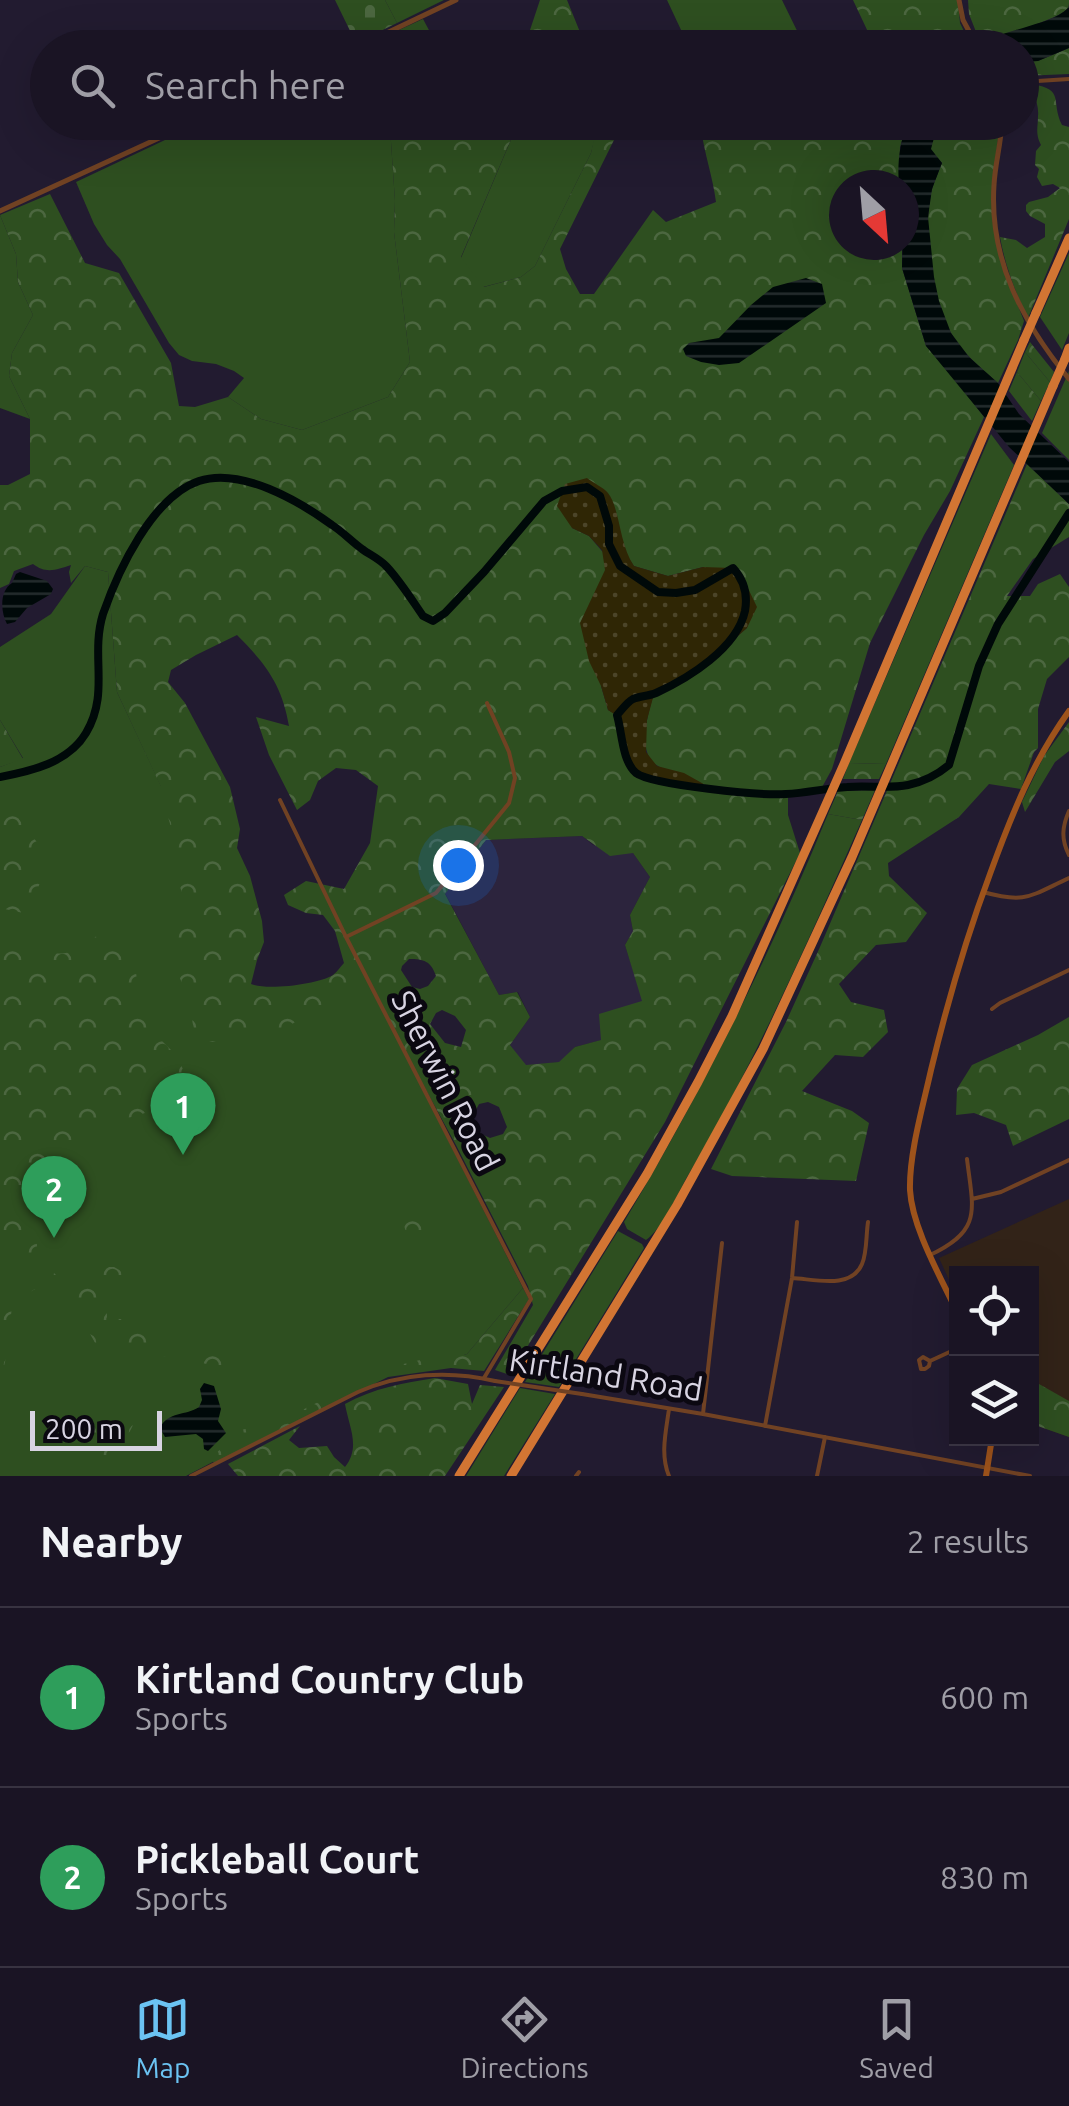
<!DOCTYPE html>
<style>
:root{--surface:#1a1424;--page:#272131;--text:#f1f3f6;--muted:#9f9ea6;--line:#383341;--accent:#6bc3f2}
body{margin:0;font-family:Ubuntu,sans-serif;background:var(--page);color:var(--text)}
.controls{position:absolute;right:30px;bottom:30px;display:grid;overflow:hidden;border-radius:0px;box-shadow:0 10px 40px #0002}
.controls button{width:90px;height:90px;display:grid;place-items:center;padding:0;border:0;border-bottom:2px solid var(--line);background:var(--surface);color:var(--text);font:50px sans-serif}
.compass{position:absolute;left:829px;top:170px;width:90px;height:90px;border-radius:50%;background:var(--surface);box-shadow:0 10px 40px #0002;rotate:154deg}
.scale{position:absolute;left:30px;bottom:25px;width:132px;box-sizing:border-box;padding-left:10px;border:5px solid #d8d4e2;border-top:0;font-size:28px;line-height:35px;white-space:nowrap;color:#d8d4e2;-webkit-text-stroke:8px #0b0811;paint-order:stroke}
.you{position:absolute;left:458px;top:865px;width:35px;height:35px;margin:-25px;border:8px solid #fff;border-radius:50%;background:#1a73e8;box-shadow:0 0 0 15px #1a73e833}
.badge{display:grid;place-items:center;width:65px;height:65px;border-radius:50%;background:var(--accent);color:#fff;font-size:32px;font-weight:700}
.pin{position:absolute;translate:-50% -82px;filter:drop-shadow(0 2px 5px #0008)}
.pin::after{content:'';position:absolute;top:52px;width:35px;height:30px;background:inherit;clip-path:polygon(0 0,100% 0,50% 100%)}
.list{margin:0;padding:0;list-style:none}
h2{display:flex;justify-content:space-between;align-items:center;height:130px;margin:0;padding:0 40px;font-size:42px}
h2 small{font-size:32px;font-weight:400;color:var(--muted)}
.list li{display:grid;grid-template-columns:65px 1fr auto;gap:30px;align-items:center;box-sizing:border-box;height:180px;padding:0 40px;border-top:2px solid var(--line)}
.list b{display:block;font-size:38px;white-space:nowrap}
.list p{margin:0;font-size:32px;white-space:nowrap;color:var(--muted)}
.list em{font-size:32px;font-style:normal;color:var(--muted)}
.icon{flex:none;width:55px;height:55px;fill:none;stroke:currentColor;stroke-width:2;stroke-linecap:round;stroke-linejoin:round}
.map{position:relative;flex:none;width:1069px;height:1476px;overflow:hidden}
.search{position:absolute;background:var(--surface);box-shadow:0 10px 40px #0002;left:30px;right:30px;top:30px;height:110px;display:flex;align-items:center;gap:25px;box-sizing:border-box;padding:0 35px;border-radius:55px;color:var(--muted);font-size:38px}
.sheet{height:490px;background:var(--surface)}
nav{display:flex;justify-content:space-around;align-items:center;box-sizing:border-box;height:140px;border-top:2px solid var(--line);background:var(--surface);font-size:28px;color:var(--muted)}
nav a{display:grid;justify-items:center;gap:5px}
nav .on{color:var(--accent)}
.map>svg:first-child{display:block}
.built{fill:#2c243d}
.education{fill:#322318}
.green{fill:#2e4f20}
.forest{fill:url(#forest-crowns);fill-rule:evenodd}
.sand{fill:url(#sand-dots)}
.cemetery{fill:url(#cemetery-stones)}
.water{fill:url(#water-rules)}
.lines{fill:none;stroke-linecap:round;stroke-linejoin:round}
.river{stroke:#000909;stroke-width:8}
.minor{stroke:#714223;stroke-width:4}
.tertiary{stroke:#714223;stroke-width:5}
.secondary{stroke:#9e531b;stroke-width:6}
.motorway{stroke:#d27533;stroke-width:9}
.minor-bridge{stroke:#714223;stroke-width:4}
.motorway-bridge{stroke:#d27533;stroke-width:9}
.labels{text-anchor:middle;stroke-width:10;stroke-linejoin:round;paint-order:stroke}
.street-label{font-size:32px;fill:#d8d4e2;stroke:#0b0811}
</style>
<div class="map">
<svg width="1069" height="1476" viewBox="0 0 1069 1476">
<defs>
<pattern id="forest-crowns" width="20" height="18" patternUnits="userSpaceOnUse" patternTransform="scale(2.5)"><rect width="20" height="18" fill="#2e4f20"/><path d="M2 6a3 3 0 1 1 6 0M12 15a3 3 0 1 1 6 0" fill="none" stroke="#4c6740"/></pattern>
<pattern id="sand-dots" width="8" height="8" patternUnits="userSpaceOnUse" patternTransform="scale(2.5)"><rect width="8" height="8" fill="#2f2605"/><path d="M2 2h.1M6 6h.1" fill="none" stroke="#4c4529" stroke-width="1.8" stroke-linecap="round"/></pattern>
<pattern id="cemetery-stones" width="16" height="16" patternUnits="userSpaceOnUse" patternTransform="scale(2.5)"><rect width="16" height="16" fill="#2e4f20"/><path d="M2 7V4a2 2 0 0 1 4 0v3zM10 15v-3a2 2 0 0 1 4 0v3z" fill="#4c6740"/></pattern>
<pattern id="water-rules" width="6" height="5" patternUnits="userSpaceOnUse" patternTransform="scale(2.5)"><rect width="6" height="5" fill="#000909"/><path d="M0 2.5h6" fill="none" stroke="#242c2d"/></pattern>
</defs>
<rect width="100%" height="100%" fill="#221b30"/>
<path class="built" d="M582,836L593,845L633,853L650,877L630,915L633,931L625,945L643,1001L602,1040L575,1047L560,1062L525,1066L510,1045L530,1017L518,992L499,995L445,893L486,840Z"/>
<path class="education" d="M1069,1199V1437L1032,1424V1274H956V1295L939,1258Z"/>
<path class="green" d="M385,0H444L397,23Z
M667,0H782L805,47H689Z
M201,123H392L390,127L395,201L394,232L410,362L388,397L302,430L261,419L228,397L244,378L234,371L216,364L192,361L179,355L169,343L120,259L107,245L94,224L76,182Z
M518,123H597L598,125L591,153L535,266L521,277L483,287L461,258Z
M0,215L16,254L18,282L33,315L12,353L9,376L30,419L0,408Z
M1069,253V333L1062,350L1040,317Z
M1025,352L1050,382L1041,401L1017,372Z
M1069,371V460L1042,433Z
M991,434L1014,465L886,764L849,763Z
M85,566L108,572L117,692L175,816L258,1009L365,976L523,1288L467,1354L446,1361L386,1371L186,1476H0V767L23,758L0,720V647L51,614Z
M828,814L862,820C808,941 755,1063 687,1177C677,1195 662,1229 646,1240L627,1229L624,1222C702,1091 770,956 828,814Z
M618,1231L642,1244L644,1248L559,1387L525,1382Z
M520,1388L555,1394L504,1476H466Z"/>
<path class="forest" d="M540,0H567L586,47H526L525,45Z
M853,0H958L960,23L971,46L880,47L879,40L869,34Z
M968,0H1069C1069,3 1069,6 1068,8C1063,18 995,38 980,42L969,14Z
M423,19L438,47L364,46Z
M1069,48V74L1022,76V62L1038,61Z
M1032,84C1066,90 1050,101 1062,125L1069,127V219L1028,318C1015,292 1005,265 1000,237L1016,240L1027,248L1045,237V224L1030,216L1026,211V205L1029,202L1048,197L1060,188L1053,184L1042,186L1037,177L1039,169L1035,165L1036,151L1041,145C1035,133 1038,128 1038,116C1039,109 1036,101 1035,94L1022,92V86Z
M392,123H518L461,257L484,287L521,277L535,266L591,153L597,123H616L614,140L560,249L566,269L580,294H594L653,210L666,222L716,202C713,177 704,153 701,128L706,123H907L900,147L899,185H844V245H902V268L926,346L948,370L984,417L950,491L924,535L870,643L832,769L821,789L788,795V815L800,853L665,1122L510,1375L495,1370L533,1305L528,1286L456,1145L371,989L351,993L248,1047L222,1042H201L194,1032L189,999L175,967V941L187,907L172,864L169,848L171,827L168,817L158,794L161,787L117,692L108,572L85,566L71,583L69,572L71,565C56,570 46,574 33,564L14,571L9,584L0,588V485H8L30,474V419L9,376L12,353L33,315L18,282L16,254L0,215L50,194L85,263L119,273L171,363L179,406L195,407L228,397L261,419L302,430L388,397L410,362L394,232L395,201L390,127ZM613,503L625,553L634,566L668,576L703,567L747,628L701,668L654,693C648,715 634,757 662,768C678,774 693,776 706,787C685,784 640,784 629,764C622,750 622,730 617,715L608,710L601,686L613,564L589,536L572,528ZM237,635C266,664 282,685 289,726L256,717L269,755L297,810L310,800L318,781L336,768L356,770L378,786L370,843L344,889L306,881L284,895L288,905L306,913L323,915L335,931L344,963C340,967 337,972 333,975C320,984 266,991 251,984L257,960L264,942L262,921L250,876L237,848L240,829L230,787L185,703L168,682L171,670L196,655ZM582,836L610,856L633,853L650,877L630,915L633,931L625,945L642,1001L599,1014L601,1040L575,1047L559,1062L526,1065L510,1045L530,1017L517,992L499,995L445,894L486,840ZM409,959C424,959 431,961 436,976L428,986L420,989L412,987L401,970L402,966ZM442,1010L455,1016L466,1030L461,1047L445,1043L430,1024L436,1013ZM488,1102L499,1107L507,1127L503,1134L490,1138L479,1133L469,1123L479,1104Z
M938,123H1000L992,187L993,226L1002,265L1024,321L1018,340L998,383C981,368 961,352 950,331C930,292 923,235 931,193C934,182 938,173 942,163L930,149Z
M1030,342L1054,372L1050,382L1025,352Z
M1017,372L1041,401L1032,421L1009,391Z
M1027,464L1069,504V537L1033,559L1007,596H1030L1038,584L1060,574L1069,587V657L1047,679L1038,709V748L1034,752L1021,789L989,784L959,817L888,863L889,876L927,913L906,942L876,945L839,984L851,1002L884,1010L888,1032L863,1057L835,1055L802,1091L852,1111L869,1123L856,1181L732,1176L711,1169L786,1022L820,947Z
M0,720L23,759L0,767Z
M1069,722V751L1055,762L1025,812L1022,802L1044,756Z
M849,763L886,764L879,779H843Z
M12,780L20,782L29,781L32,786L19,819C22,824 26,828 30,833C47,853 47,867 37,890L51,907L47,918L0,908V783Z
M875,790L862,820L828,814L838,791Z
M102,930L117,935L133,947L138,989L155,1034L173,1052L190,1081L186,1095L158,1109L99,1127L88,1142L63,1157L60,1164L67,1188C50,1201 27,1196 9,1210C30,1224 38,1224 37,1253L27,1259L4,1262L0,1261V942C9,942 15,946 23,948C59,956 77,959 102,930Z
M1069,1017V1119L1013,1146L1006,1125L974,1113L956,1115L957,1089L972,1065L1038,1035Z
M412,1201H415L426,1219L427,1225L418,1237L411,1238C400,1228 403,1211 412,1201Z
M102,1267H114L121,1271L125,1277L123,1281L106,1290L107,1318L133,1320C141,1331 150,1330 163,1333C175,1335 168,1335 177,1342C189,1352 206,1347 215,1336L221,1337L225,1343L233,1364L229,1368L130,1350L111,1353L99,1350L79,1314L72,1289L80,1280Z
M53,1272L58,1277L24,1295L12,1307L5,1362L0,1381V1292L6,1290L10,1294L47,1273Z
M523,1288L529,1299L484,1371L451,1368L388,1377L214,1463L211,1458L241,1430L280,1421L387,1368L449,1353L458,1352L464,1355L467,1354Z
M435,1378L468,1384L472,1404L480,1385L504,1387L445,1476H238L228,1464L300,1426L289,1440L299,1448L327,1446L334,1457L345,1467C361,1447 349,1427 345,1404C374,1388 403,1383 435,1378Z
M1032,1380L1069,1401V1437L1032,1424Z
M111,1412C122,1413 126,1415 133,1425C123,1447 108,1459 87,1468C83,1462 80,1460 82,1452C85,1439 99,1417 111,1412Z"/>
<path class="sand" d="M587,478C593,483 603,487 608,493C620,508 619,544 634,566L668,576L703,567L733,568L743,578L757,607L747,628L701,668L654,694L647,720L646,752L657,766L684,773L709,787C687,785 639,785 628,762C622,749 622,730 617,716L608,710L601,686L589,661L580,623L605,570L602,550L589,536L572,528L557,506L565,484Z"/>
<path class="cemetery" d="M335,0H385L397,23L356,43Z"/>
<path class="water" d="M1069,7V48L1038,61L1022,62V48H967C985,40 1004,33 1023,28C1040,22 1056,20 1069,7Z
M907,123H938L931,149L942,163L932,189L928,217L934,277L939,301L951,333L969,357L998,383L1019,414L1069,462V504L1009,447L926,346L902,268L904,185H899C897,162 900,144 907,123Z
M806,278L822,284L826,303L739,363L719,365L701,362L686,356L683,349L689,343L719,338L751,305L773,287Z
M20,572L47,581L53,589L51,594L27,608L15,622L7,624C0,611 0,590 12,583L16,574Z
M204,1383L214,1386L221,1409L218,1421L226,1433L208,1451L204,1449L203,1439L196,1434L165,1437L160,1428C168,1411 186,1416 199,1407L202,1400L200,1389Z"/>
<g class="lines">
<path class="river" d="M0,777C31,771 68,763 86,733C110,693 90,656 103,614C118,571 152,497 199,481C241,467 299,501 332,525C343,532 352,542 362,549C370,555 380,559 387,567C400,581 412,600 423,616L433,621L445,613L484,572L544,501L562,491L587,487L600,496L609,526V544L620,566L658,592L676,593L695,590L733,568C744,580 748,594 745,611C737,648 689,678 656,693C649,696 640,696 633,699C627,702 621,711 617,715C622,732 622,761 636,773C652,785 763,796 786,794C807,793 827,788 847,787C868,785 888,789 908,785C923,782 937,775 949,765L979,666L998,624L1069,513"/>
<path class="minor" d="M1022,82L1069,79
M280,800L346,937L531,1299L484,1378
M1069,811C1062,827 1061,839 1069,855
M983,892C1026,904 1030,896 1069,878
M346,937L436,893L509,803L515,778L509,752L487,703
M992,1009L1000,1003L1069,970
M972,1199L1001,1192L1069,1160
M930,1255C983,1230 973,1210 967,1159
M792,1278C814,1279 851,1290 862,1264C867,1253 866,1235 868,1222
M930,1361L923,1357L919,1360L921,1369H925L929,1366L930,1361L956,1349
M582,1394L703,1414L1030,1476
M669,1409C666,1431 660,1455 669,1476
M703,1414L722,1243
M765,1426L792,1278L797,1222
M191,1476L358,1392C401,1373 449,1370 495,1381
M576,1476L579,1472
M817,1476L825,1437"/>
<path class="tertiary" d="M959,0L963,20L978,48
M355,48L456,0
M1002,122C1001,144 995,164 994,185C989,260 1023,323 1069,379
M0,211L194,122"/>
<path class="secondary" d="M956,1310C940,1276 912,1227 910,1190C909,1154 923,1106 931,1070C947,1004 966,938 990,874C1011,816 1033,761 1069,711
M986,1476L992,1438"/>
<path class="motorway" d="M1036,313L1069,238
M1065,359L1069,348
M459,1476L647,1174L698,1082L732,1016L844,764L1024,340
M511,1476L677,1205L763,1049L852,857L1053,386"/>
<path class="minor-bridge" d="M495,1381L582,1394"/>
<path class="motorway-bridge" d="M1024,340L1036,313
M1053,386L1065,359"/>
</g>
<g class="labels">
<g class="street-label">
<text transform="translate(445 1081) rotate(63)" y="11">Sherwin Road</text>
<text transform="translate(606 1375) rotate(9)" y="11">Kirtland Road</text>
</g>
</g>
</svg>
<div class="controls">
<button><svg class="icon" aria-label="locate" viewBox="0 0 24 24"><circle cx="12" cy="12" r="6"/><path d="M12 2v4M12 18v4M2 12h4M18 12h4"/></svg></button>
<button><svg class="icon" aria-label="layers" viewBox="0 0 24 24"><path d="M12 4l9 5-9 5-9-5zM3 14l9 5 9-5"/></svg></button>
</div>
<svg class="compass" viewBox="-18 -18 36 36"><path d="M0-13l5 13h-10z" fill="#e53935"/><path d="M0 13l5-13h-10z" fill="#9f9ea6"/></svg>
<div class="scale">200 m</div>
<div class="you"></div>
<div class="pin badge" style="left:183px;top:1155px;background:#2e9e5b">1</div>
<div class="pin badge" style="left:54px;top:1238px;background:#2e9e5b">2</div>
<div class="search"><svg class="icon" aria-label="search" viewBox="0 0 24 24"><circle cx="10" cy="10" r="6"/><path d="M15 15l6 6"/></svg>Search here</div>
</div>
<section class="sheet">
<h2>Nearby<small>2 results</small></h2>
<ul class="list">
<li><span class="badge" style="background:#2e9e5b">1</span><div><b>Kirtland Country Club</b><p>Sports</p></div><em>600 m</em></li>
<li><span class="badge" style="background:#2e9e5b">2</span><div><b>Pickleball Court</b><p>Sports</p></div><em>830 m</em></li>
</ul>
</section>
<nav>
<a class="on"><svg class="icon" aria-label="map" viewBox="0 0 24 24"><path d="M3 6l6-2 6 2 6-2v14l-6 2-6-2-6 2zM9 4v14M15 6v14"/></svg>Map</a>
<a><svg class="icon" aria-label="directions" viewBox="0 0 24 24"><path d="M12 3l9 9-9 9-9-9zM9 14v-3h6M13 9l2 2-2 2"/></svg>Directions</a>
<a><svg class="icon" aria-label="saved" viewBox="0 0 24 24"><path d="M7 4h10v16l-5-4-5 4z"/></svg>Saved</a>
</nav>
